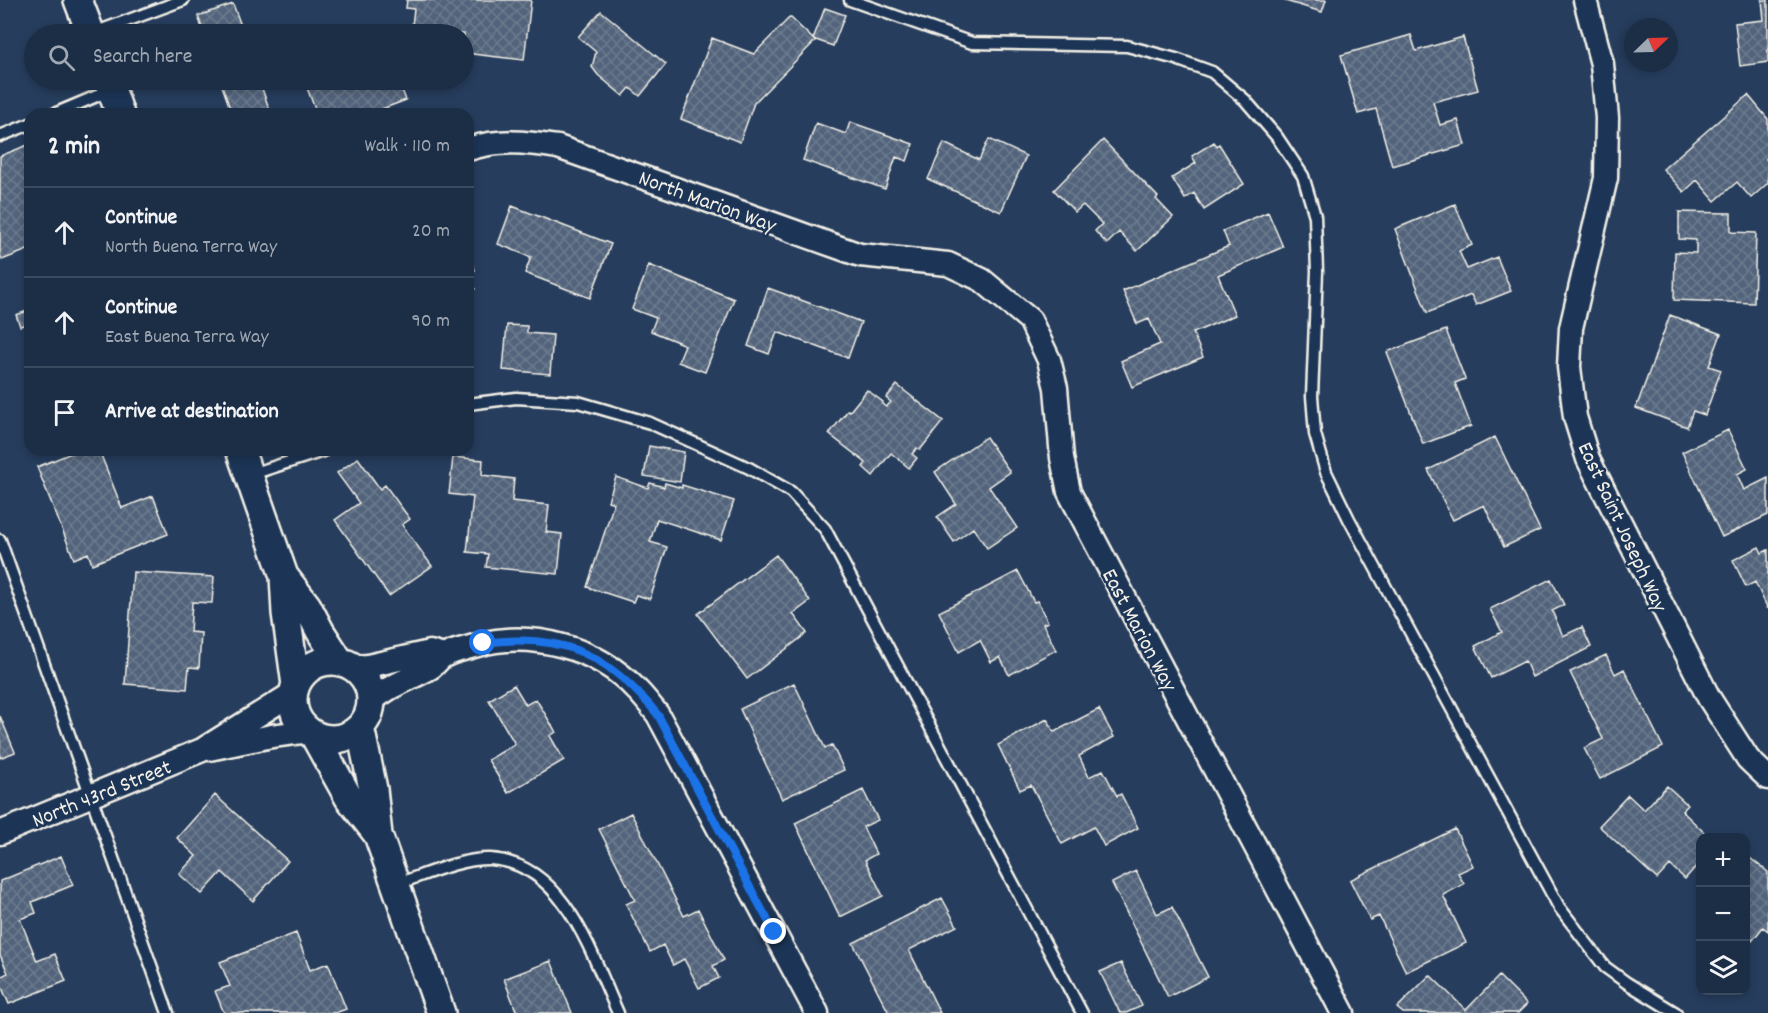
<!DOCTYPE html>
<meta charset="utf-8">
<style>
:root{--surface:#1c2e46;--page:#293a51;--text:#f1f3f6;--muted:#a0a8b3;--line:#3a4a5f}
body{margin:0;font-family:Dekko,sans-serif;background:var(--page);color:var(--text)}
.controls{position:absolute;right:18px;bottom:18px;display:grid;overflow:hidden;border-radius:12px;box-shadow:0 3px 9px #0003}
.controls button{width:54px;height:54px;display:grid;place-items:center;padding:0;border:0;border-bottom:2px solid var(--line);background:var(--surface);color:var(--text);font:30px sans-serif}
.compass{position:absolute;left:1624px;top:18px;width:54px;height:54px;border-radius:50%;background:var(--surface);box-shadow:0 3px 9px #0003;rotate:67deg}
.stop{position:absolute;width:18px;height:18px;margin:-14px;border:4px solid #1a73e8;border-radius:50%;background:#fff}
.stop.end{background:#1a73e8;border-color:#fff;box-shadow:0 2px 6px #0008}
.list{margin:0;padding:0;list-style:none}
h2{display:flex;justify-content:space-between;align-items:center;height:78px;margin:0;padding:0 24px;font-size:26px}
h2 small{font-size:20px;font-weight:400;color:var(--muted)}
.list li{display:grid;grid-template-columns:39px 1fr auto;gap:18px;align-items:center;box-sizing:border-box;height:90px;padding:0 24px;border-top:2px solid var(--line)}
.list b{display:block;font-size:22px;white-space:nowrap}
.list p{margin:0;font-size:20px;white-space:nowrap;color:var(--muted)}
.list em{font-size:20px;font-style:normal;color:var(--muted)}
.icon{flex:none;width:33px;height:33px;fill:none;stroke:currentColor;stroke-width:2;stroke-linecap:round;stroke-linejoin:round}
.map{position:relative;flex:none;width:1768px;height:1013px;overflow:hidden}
.search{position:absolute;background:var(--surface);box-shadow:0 3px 9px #0003;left:24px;top:24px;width:450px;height:66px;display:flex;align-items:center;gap:15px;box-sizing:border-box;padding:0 21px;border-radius:33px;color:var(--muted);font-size:22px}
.panel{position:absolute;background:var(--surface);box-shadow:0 3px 9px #0003;left:24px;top:108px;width:450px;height:348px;border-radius:18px}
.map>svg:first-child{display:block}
.building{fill:url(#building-cross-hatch);stroke:#f4f1e8;stroke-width:1.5}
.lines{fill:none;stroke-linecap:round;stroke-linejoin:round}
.service-casing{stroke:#f4f1e8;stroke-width:15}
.minor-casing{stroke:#f4f1e8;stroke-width:27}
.tertiary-casing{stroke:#f4f1e8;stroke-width:32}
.service{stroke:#1d3557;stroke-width:10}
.minor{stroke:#1d3557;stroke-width:22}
.tertiary{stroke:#1d3557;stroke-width:27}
.route{stroke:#1a73e8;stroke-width:8}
.labels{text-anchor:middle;stroke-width:5;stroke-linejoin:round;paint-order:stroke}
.street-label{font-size:22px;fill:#f4f1e8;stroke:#1d3557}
</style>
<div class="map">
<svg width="1768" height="1013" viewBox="0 0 1768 1013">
<defs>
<pattern id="building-cross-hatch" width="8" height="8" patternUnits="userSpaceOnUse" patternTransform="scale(1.5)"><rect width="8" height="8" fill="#52647b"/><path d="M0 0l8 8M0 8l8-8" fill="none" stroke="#6c7b8e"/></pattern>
</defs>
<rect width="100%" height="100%" fill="#263d5d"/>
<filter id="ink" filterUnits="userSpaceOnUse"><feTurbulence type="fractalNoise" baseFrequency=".0167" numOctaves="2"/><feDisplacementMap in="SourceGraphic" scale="12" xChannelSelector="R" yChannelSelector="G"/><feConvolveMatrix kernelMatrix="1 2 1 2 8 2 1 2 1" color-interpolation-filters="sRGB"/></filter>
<g filter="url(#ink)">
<path class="building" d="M407,0H531L524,60L464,53V34H411L414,9L406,8Z
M1282,0H1326L1322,12Z
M1762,0H1768V62L1740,66L1735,23L1764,20Z
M233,4L244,34H204L198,16Z
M825,8L845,15L833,46L813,39Z
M601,11L666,64L640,96L630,88L623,96L598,75L592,67L596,52L578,37Z
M790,17L815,41L754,103L740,142L681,119L712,38L754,54Z
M1411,35L1416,51L1463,37L1478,90L1433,102L1440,125L1458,120L1465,145L1392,166L1376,109L1358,114L1341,55Z
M220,80H259L271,114H232Z
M304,80H398L406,100L369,114H317Z
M1748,95L1768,119V157L1766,159L1768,161V183L1751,198L1737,182L1715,201L1697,180L1684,192L1663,169Z
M850,122L913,144L907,161L896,157L885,189L803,160L816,123L846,134Z
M989,139L1026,156L1001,212L928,179L944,143L979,160Z
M1103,140L1158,197L1156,199L1173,217L1137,251L1119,232L1107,244L1095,231L1102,224L1083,205L1075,212L1054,190Z
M1214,142L1217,146L1219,144L1244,184L1204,210L1194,193L1185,199L1172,178L1196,163L1192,156Z
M30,144V249L2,260L0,254V156Z
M1455,204L1472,245L1459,251L1467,269L1497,257L1511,291L1476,305L1471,295L1427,313L1395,229Z
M512,206L611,244L590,298L525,273L531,257L498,244Z
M1268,212L1283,247L1218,275L1235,315L1193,333L1203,357L1132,387L1121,361L1160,344L1149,319L1137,324L1123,291L1229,246L1223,231Z
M1679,212L1731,213V232L1756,233L1754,303L1674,300L1675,252L1696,253V240L1679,239Z
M468,250L475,270L469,272L475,289L468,292Z
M649,265L734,299L705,372L678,362L685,345L651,331L656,318L632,309Z
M768,288L861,322L848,358L777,332L769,354L748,346Z
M30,310V323L20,326L16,315Z
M1670,315L1721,334L1709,366L1721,370L1705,415L1693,411L1687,427L1636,408Z
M507,325L527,326V333L553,335L550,374L503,370Z
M1446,330L1465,379L1455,383L1471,426L1423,444L1387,352Z
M897,385L943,421L920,450L917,448L912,454L917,458L909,468L891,453L873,476L863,467L866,463L829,434L848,410L850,411L867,390L883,402L882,404L886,407L891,402L886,398Z
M1728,430L1747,469L1737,474L1744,490L1768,478V515L1722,537L1682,452Z
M986,437L1010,472L989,487L1017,528L987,548L973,528L954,542L937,517L956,504L935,472Z
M1495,437L1540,530L1504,547L1484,505L1453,520L1428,470Z
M649,446L684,452L680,482L644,476Z
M79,450H99L122,508L153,496L168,534L92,564L88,553L74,559L37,467Z
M453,457L483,460L482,475L514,479L512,501L549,505L546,532L562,534L558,574L486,567L488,554L467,552L473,497L449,494Z
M358,458L380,489L385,485L410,519L402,525L432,566L389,596L335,520L359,503L337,473Z
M616,477L648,488L650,483L664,487L665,483L682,488V485L734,501L721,540L657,519L650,542L667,547L650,599L636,595L633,602L587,587L614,503L608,501Z
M1759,547L1762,553L1768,550V609L1755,582L1746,587L1733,560Z
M776,555L810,601L793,614L807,633L747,679L698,614Z
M1018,571L1034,602L1037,601L1048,622L1043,624L1056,650L1009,675L1000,657L991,662L980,640L959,652L939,612Z
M133,572L214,577L212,603L192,602L190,632L201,633L199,668L189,667L187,689L125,684Z
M1551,579L1564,605L1552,611L1563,636L1582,627L1591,647L1532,677L1525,661L1491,678L1475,646L1502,632L1490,609Z
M1606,655L1615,674L1624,669L1663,747L1600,779L1584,748L1603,739L1570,672Z
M794,683L825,748L832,745L844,770L782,799L740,709Z
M514,685L526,705L536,699L556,732L550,736L564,760L508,793L488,760L515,744L489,700Z
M1099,709L1114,737L1079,756L1089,777L1103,770L1117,796L1121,794L1138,828L1104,846L1094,827L1062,844L1031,785L1020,790L998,745L1047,719L1054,732Z
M0,716L15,752L0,758Z
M1667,786L1688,805L1682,811L1710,838H1700V862L1685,879L1670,865L1657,879L1599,826L1628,795L1644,810Z
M863,790L878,820L863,827L876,854L865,860L883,896L840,917L795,823Z
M215,795L288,861L253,901L222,872L202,894L179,874L196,856L177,838Z
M631,813L684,916L698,909L724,960L713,966L719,978L699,988L684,959L673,965L663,945L650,952L626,904L635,900L599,829Z
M1455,829L1473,866L1458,873L1464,884L1443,895L1466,943L1406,972L1379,916L1370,920L1350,880Z
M1746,855L1768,872V931L1763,927L1752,941L1746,936Z
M61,856L73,885L32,902L36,913L20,919L37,961L55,954L66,981L9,1004L0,983V977L8,973L0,955V881Z
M1136,871L1157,914L1172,907L1208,977L1168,997L1112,883Z
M942,898L957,926L909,950L940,1013H889L853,943Z
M296,933L310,970L328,963L346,1009L335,1013H224L215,991L230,986L220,962Z
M551,961L572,1013H517L504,979Z
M1121,963L1142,1006L1126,1013H1120L1100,972Z
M1430,975L1466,1010L1499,976L1527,1004L1518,1013H1403L1397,1008Z"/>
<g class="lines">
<g class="service-casing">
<path id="service" d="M850,0L972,43L1127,46L1176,59L1212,72L1245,100L1277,137L1303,176L1315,216L1317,271L1312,396L1315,434L1326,472L1349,519L1559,907L1605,967L1627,983L1676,1013
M91,34L183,0
M54,114L111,90
M0,136L30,124
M468,404L516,398L578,402L650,423L749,468L791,492L825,529L1082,1013
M249,475L326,450
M0,540L168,1013
M397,884C424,875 462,858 490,859C565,863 592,956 618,1013"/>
</g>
<g class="minor-casing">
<path id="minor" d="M1585,0L1602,64L1607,118L1606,178L1571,328L1569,367L1575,417L1588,459L1709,698L1748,759L1768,778
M468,149C501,139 525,142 558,147L860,255L948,264L982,280L1030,320L1049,360L1056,388L1062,458L1069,492L1343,1013
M353,667L368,666L430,652L444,656
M371,702C389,685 409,680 430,668C435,665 438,659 444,656C452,651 464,649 474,646C530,629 597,647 637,690C645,698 651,706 658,715L817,1013
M209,749L272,736L309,731
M0,833L202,750L293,693"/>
</g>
<g class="tertiary-casing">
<path id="tertiary" d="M78,0L91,34
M108,80L120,114
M240,450L284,576L286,613L296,685
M284,576L307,606L320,631L340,662
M293 700a39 39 0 1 1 78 0a39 39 0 1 1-78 0Z
M360,727L373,789L378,835L441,1013
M315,737L349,798L378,835"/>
</g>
<use href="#service" class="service"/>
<use href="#minor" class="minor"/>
<use href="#tertiary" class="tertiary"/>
</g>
</g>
<g class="lines" filter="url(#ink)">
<path class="route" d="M483,643C562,632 608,654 658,715L774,932"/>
</g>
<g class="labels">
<g class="street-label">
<text transform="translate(708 200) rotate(20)" y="8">North Marion Way</text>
<text transform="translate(1624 526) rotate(65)" y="8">East Saint Joseph Way</text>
<text transform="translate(1141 629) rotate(62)" y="8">East Marion Way</text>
<text transform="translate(101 792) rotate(-22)" y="8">North 43rd Street</text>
</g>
</g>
</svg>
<div class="controls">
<button>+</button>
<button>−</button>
<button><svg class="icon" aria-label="layers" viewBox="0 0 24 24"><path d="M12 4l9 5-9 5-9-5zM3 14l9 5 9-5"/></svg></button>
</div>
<svg class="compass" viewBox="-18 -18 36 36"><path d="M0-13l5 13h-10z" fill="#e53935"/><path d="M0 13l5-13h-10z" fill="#a0a8b3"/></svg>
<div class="stop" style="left:483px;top:643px"></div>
<div class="stop end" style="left:774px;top:932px"></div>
<div class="search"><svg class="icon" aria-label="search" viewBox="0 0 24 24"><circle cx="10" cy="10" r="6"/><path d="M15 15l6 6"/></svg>Search here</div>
<section class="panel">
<h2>2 min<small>Walk · 110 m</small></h2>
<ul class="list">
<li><svg class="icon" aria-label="ahead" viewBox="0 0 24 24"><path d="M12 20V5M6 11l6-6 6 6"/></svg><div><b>Continue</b><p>North Buena Terra Way</p></div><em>20 m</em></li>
<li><svg class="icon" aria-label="ahead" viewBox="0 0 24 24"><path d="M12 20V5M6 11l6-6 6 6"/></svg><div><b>Continue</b><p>East Buena Terra Way</p></div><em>90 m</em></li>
<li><svg class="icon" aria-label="arrive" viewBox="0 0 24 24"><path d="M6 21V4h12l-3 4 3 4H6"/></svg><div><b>Arrive at destination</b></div></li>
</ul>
</section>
</div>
